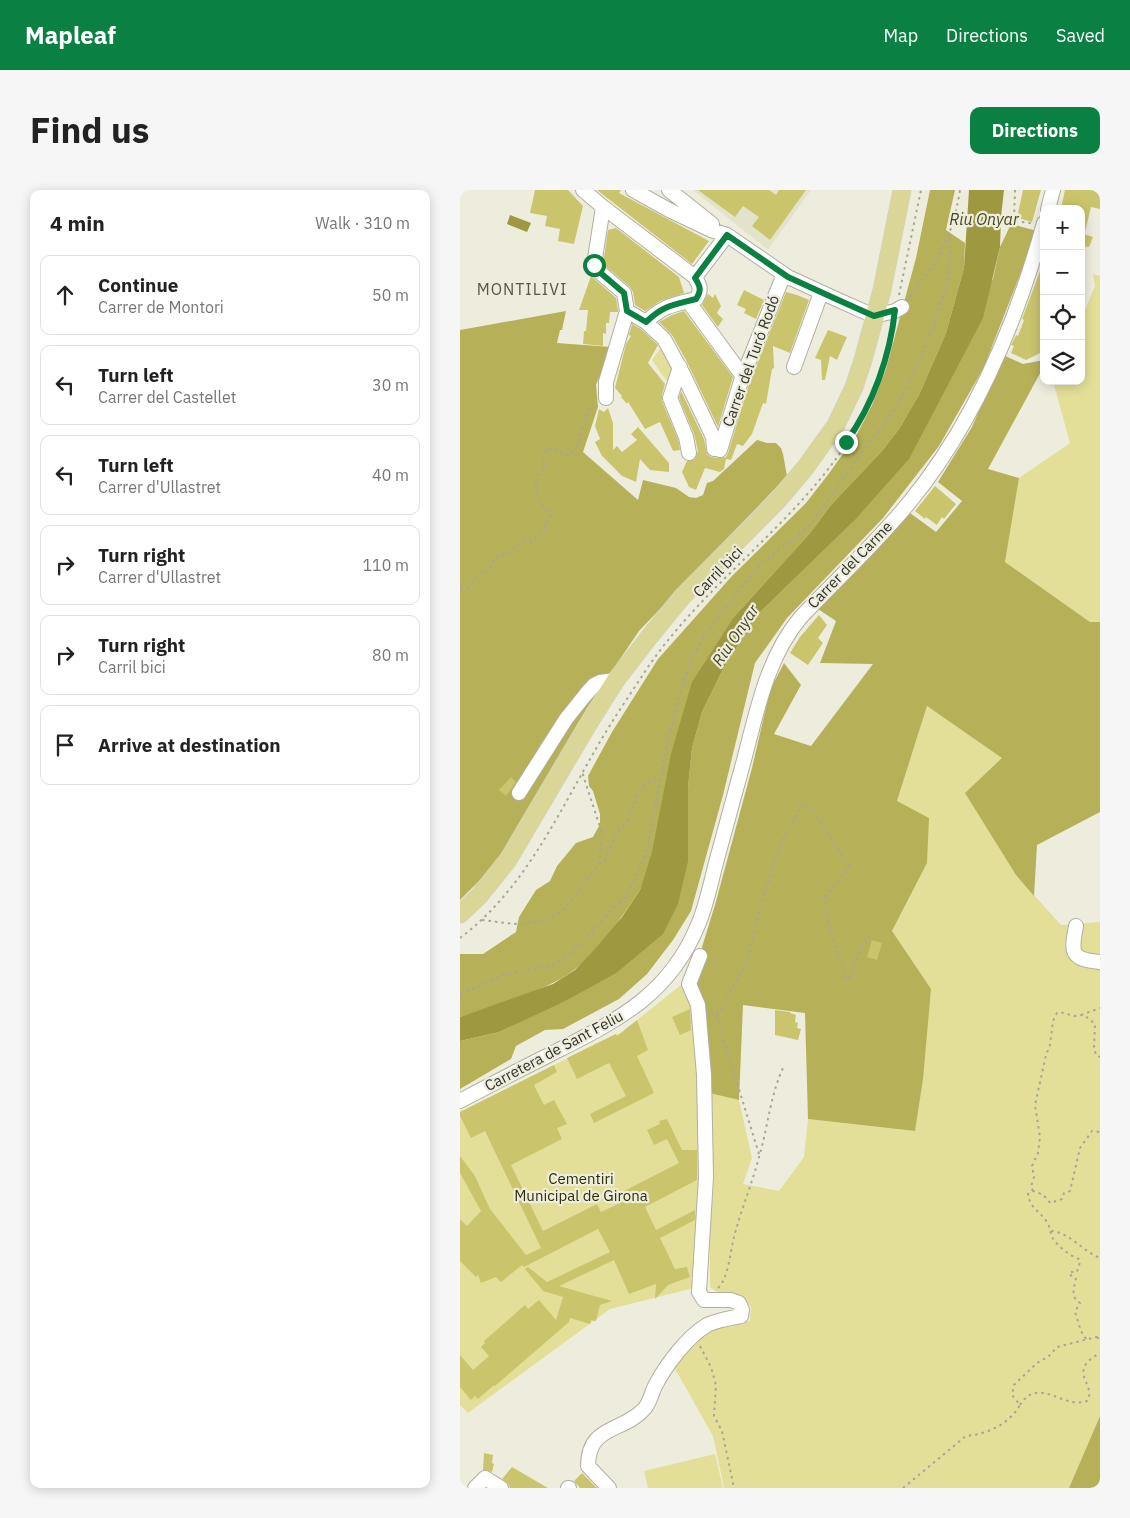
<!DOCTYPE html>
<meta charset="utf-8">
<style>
:root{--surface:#fff;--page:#f6f6f6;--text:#222;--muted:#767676;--line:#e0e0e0;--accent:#0b8043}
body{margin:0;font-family:"IBM Plex Sans",sans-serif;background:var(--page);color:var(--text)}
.controls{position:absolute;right:15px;top:15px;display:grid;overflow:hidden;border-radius:10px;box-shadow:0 2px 12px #0003}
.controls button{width:45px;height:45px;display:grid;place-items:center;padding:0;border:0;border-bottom:1px solid var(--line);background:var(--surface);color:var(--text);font:25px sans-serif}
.stop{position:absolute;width:15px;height:15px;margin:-11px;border:4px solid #0b8043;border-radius:50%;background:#fff}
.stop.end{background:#0b8043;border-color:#fff;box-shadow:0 1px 5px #0008}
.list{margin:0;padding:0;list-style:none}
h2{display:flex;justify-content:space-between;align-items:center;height:65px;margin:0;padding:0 20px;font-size:21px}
h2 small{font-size:16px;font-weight:400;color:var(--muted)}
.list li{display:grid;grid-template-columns:32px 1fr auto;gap:15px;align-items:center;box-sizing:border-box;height:80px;margin:0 10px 10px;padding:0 10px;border:1px solid var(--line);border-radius:10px}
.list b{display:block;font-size:19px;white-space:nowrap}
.list p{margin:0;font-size:16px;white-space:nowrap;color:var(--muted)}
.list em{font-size:16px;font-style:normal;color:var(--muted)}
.icon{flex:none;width:28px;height:28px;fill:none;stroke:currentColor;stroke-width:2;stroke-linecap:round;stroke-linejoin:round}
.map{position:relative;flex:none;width:640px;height:1298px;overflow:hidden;border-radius:10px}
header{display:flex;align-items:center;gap:30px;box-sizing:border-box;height:70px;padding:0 25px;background:var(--accent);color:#fff}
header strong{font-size:24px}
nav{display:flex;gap:28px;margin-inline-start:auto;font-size:18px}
.intro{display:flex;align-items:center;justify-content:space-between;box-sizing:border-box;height:120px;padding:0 30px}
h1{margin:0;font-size:35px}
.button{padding:12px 22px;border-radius:10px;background:var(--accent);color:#fff;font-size:18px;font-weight:700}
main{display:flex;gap:30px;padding:0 30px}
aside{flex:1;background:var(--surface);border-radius:10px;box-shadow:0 2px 12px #0003}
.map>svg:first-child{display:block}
.built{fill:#e3e3cb}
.green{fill:#e3df99}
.forest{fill:#b6b059}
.water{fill:#9e9840}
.building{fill:#cac56d}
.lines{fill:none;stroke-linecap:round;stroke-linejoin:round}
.minor-casing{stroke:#b0afa0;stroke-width:16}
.major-casing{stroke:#d1d1d0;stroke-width:19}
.path{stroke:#a5a598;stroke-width:2;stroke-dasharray:2.5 4;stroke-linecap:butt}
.minor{stroke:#fff;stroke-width:14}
.major{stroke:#dad698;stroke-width:18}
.route{stroke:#0b8043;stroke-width:6}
.labels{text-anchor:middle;stroke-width:4.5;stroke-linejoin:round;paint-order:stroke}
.street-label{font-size:15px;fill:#303029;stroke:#eeeddd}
.park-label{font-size:15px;fill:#302d06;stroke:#eeeddd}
.water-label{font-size:16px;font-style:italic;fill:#484620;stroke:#eeeddd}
.neighbourhood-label{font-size:16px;letter-spacing:1px;fill:#58574a;stroke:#eeeddd}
</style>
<header>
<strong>Mapleaf</strong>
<nav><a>Map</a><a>Directions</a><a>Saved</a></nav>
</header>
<div class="intro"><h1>Find us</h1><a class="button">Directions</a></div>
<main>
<aside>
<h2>4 min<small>Walk · 310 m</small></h2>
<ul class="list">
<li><svg class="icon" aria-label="ahead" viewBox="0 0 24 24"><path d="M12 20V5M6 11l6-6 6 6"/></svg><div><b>Continue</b><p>Carrer de Montori</p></div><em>50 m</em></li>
<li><svg class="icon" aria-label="left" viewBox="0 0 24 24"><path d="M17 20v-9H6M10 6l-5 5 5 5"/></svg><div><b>Turn left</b><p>Carrer del Castellet</p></div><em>30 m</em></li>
<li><svg class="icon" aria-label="left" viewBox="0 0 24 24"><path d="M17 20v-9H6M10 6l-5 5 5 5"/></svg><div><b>Turn left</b><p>Carrer d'Ullastret</p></div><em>40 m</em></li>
<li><svg class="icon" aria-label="right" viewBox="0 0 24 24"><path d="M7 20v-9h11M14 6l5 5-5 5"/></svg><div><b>Turn right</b><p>Carrer d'Ullastret</p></div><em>110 m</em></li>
<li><svg class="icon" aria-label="right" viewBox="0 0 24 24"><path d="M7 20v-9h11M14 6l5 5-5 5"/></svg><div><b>Turn right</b><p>Carril bici</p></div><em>80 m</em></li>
<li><svg class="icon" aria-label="arrive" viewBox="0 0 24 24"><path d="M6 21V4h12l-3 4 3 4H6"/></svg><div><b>Arrive at destination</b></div></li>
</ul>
</aside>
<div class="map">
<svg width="640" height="1298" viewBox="0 0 640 1298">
<rect width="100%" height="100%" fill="#eeeddd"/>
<path class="built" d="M233,0H351L308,60Z"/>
<path class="green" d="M633,84L640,86V432H630L545,372L559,288L610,253L593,191H621V130L635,96Z
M204,153L219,177L210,196L192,170Z
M467,516L543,568L556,685L601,735L640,732V1226L609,1298H264L253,1246L214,1177L229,1157L249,1141L290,1131L291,1117L282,1106L260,1104L250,1097L249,903L279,910L292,968L283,994L319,1001L344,967L348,929L454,941L471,800L432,741L467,673L437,611Z
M222,794L235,817L244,988L236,1085L231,1088L234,1098L150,1119L8,1223L0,1215V922L84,880L85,881L92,877V876L156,844L157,845L161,843Z
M255,1264L263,1298H188L184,1281Z"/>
<path class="forest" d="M470,0H495L486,40L505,53L504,78L486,143L459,205L439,239L422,261L371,315L350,343L274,427L180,700C161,728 141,759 114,780C87,801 33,816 0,827V764H23L56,742L59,727L76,700L90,691L97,676L116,653L133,647L140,634V624L133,601L129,596L128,586L152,542L198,469L272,386L346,313L370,282L397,244L412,215L426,179L456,68Z
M551,34L577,41L524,177L479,256L423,328L327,428L295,473L263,605L231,721L213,750L187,784L159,809L103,839L85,840L56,856L51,869L0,899V851L39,842L155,784L228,598L232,558L242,522L263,479L298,424L392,333L533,89L540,57Z
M106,121L102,140H100L97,153L151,157L136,195L138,217L123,262L178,310L183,290L216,298L229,307L236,308L243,305L247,293L253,291L297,250L307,253H316L321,258L323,264L327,286L179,441L127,518L47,656L24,686L0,710V140Z
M543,165L563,174L584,170V176L528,279L559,288L545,372L630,432H640V622L577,655L574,706L556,685L505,603L542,568L467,516L437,611L469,628L467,673L432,741L471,799L463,889L455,941L348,929L345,823L283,815L279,910L249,903L232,794L243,764L242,757L255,715L292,578L310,500L324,473L341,495L314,544L351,556L413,474L360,473L376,431L358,419L450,323L476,342L502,311L478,292L512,237Z
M640,1226V1298H609Z"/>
<path class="water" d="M509,0H544L541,27L540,57L523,128L449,269L392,333L298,424L263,479L242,522L232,558L228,598V671L218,714L203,744L155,784L103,812L39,842L0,851V827L93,794L115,780L135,759L162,727L180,700L192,662L211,564L232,492L274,427L350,343L371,315L422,261L439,239L459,205L486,143L504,78Z
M50,25L71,33L67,42L47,34Z"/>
<path class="building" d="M75,0H108L123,16L114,54L98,51L100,39L85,36L87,26L70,23Z
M137,0H161L159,3L249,51L232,74Z
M238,0H309L316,5L319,0H346L310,50L292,36L299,27L283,16L275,27Z
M563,0H581L572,32L558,28L559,23H558Z
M605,0H640V19L631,17L625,42L621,41V19H601Z
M156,38L219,87L224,103L200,111L185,121L175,115L173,102L170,97L143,74L148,40Z
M621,43L633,47L629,57L621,56Z
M583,73L584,161L566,170L551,163L554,156L551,155L556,145L558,146L564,130L562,129Z
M131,86L156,108L158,120V122H150L149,133H146V144L143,143V156L123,154L124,141H126L128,120H119Z
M284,100L304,110L296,129L284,123L286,119L277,115Z
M326,102L337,105L349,110L330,163L313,156L314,178L312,179L306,214L303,213L292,244L283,256L277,254L271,270L266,269L264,279L260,282L245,278L236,300L229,297L222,282L227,271L235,269L238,261L234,244L219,208L221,201L244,249L247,264L251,267L258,268L266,267L268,263L289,194Z
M248,104L253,108L255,104L261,116L257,123L263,129L258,137L242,115Z
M224,121L273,187L258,237L227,172L212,145L199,132L212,125Z
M172,134L181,139L198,155L188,173L205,194L202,205V211L218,249L220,260L213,261L200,232L185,239L168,212L167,214L161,207L162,206L155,198L166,154L171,146L169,145Z
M368,140L387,147L377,170L370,166L365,190H362L361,170L355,168Z
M148,218L153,233V260L157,256L162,262L177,250L171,244L178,237L209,273V282L190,280L180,269L176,292L162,286L142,266L135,252L140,249L135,236L139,219L144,222Z
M475,296L496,314L484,329L482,327L477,335L466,327L465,329L455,321Z
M359,425L367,435L358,448L363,453L348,475L330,463L340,447Z
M51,587L56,592L46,606L39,600Z
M412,750L422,753L417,770L407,767Z
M230,819L231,840L220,845L212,827Z
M315,820L330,822V823L336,825L335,832L338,833L337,838L341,839L338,850L315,845Z
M177,830L188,860L177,866L194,903L134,933L130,924L166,906L149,873L117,889L107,868L156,844L157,846Z
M94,875L97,882L74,895L84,915L94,910L107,934L97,938L102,949L51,975L83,1041L137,1014L141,1022L169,1009L164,1001L219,973L207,949L194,955L187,940L200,934L199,931L207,929L222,960H237V990L185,1017L196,1040L235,1020V1030L200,1048L215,1079L227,1077L230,1087L208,1095L195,1109L196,1094L169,1104L154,1070L99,1096L152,1111L140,1115L136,1131L131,1130L130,1134L110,1128L109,1132L35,1196L34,1195L18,1209L15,1206L11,1210L0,1197V1165L13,1180L29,1166L21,1157L25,1153L24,1151L65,1115L68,1119L79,1110L96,1130L103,1107L83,1101L65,1079L68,1077L87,1092L150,1062L138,1039L64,1077L62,1075L41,1092L36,1087L21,1093L18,1085L16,1087L0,1071V1029L7,1036L21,1021L0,983V966L15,986L30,1019L66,1065L81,1058L25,941L11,948L0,926V922Z
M24,1263L33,1265L32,1273L34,1274L32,1282L23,1280Z
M52,1277L88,1298H50L48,1294L42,1289Z
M122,1283L137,1298H120L114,1291Z"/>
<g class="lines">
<g class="minor-casing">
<path id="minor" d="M123,0L143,17L235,87C240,96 242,100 236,109C213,115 204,115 186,132
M173,0L209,20L251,40L267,45L328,87L376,109L414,126L435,121L442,117
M209,0L252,34
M143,17L134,75L136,79L164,103L167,121L146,192V208
M588,19L593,0
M235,87L267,45
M228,111L282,185
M167,121L186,132L204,149L223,184L253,247L254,259
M220,177L210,208L226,247L229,263
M334,177L361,103
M260,260L281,191L324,84
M59,603L106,529L126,504L134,495L140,492L156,490
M616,736C611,763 610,769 640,772
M0,911C30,895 61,879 91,864C156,831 209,806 238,735C247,714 251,691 257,669C266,636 275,603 284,570C297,521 307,467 341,427C376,390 415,354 448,314C515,233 556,134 584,33
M15,1298L25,1288L41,1298
M108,1298H109
M149,1298L128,1276C128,1235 163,1242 183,1220C190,1214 191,1204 195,1196C206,1175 227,1147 247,1135C257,1130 270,1128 281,1126L282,1120L279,1113L271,1110H244L239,1102L246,987L244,885L238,815L229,794L240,766"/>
</g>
<g class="major-casing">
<path id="major" d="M0,724L19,706L48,670L127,536L156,490L190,446L222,407L318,310L345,278L376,235L394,197L403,170L422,100L442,0"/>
</g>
<path class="path" d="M555,0L554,31L571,33
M439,105L461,0
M450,107C479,69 492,49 500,0
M0,399L10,397L17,385L29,380L34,369L37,366L48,363L63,351L70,352L83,341L90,326C88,322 85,320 82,316C75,304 72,286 85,278C84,269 81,269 86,259C95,257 101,265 110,265L118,254L129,217L136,214
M139,674L145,669L157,642L168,630L180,599L199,586
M22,730L54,734L86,731L105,718L139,674L142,643L122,582
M0,748C64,700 98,624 137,557C153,529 171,503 188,477C249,388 344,329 398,235C416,205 426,168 434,134
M0,803L13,799L43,785L93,775L110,764L165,707L182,673L188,654L209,544L227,480L233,466L247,442L302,372L337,347L351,333L409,253L426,233L445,202L469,147L486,97L491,66L489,46
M251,822L256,825L264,816L270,801L287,773L300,718L320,655L342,615L352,619L389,675L388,679L365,707L368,732L386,789H389L400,760L410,746
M256,825L299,964
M621,825L640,818
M573,1001L571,997L574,987L572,976L578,963L580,947L575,915L586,865L590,855L593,831L597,823L600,822L614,826L624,825L635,834L634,858L636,865L640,867
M591,1041C611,1043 622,1061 640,1068
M258,1098C269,1087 270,1062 274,1047C281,1020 292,994 299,967C308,937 310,906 323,878
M637,1147L640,1151
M626,1149L621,1141L615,1122L620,1113C610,1107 614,1098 616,1089L613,1088L609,1083L612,1082H617L620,1072L619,1069C610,1066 597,1056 592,1047C590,1042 590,1037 587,1032C580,1021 570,1019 568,1004L573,1001C580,1003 586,1006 590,1013L602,1009L604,1003L610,1001L620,958L632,941L640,942
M240,1156L251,1177L256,1195L254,1226L262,1241L274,1298
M560,1215C579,1185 603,1220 627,1211C638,1195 605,1182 640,1163
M443,1298L506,1246C528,1244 549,1234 560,1215L552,1205L554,1195L577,1173L589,1166L597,1157L640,1146"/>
<use href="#minor" class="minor"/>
<use href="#major" class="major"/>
</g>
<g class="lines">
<path class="route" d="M134,75L136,79L164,103L167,121L186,132C204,115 213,115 236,109C242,100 240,96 235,88L267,45L328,87L376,109L414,126L435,120C430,166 413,215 386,252"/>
</g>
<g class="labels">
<g class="street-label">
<text transform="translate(291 171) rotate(-70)" y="5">Carrer del Turó Rodó</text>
<text transform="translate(390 375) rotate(-46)" y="5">Carrer del Carme</text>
<text transform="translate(258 382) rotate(-46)" y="5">Carril bici</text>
<text transform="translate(94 861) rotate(-28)" y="5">Carretera de Sant Feliu</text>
</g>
<g class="park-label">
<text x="121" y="994">Cementiri<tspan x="121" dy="17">Municipal de Girona</tspan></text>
</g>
<g class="water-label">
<text x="524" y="35">Riu Onyar</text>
<text transform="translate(275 445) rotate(-56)" y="6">Riu Onyar</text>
</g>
<g class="neighbourhood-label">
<text x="62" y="105">MONTILIVI</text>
</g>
</g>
</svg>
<div class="controls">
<button>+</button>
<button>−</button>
<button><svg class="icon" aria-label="locate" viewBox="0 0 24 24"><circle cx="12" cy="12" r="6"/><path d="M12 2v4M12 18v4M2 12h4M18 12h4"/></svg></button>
<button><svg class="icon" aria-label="layers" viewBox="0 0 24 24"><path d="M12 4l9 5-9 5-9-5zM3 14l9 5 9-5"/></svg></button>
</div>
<div class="stop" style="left:134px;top:75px"></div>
<div class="stop end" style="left:386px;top:252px"></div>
</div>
</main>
